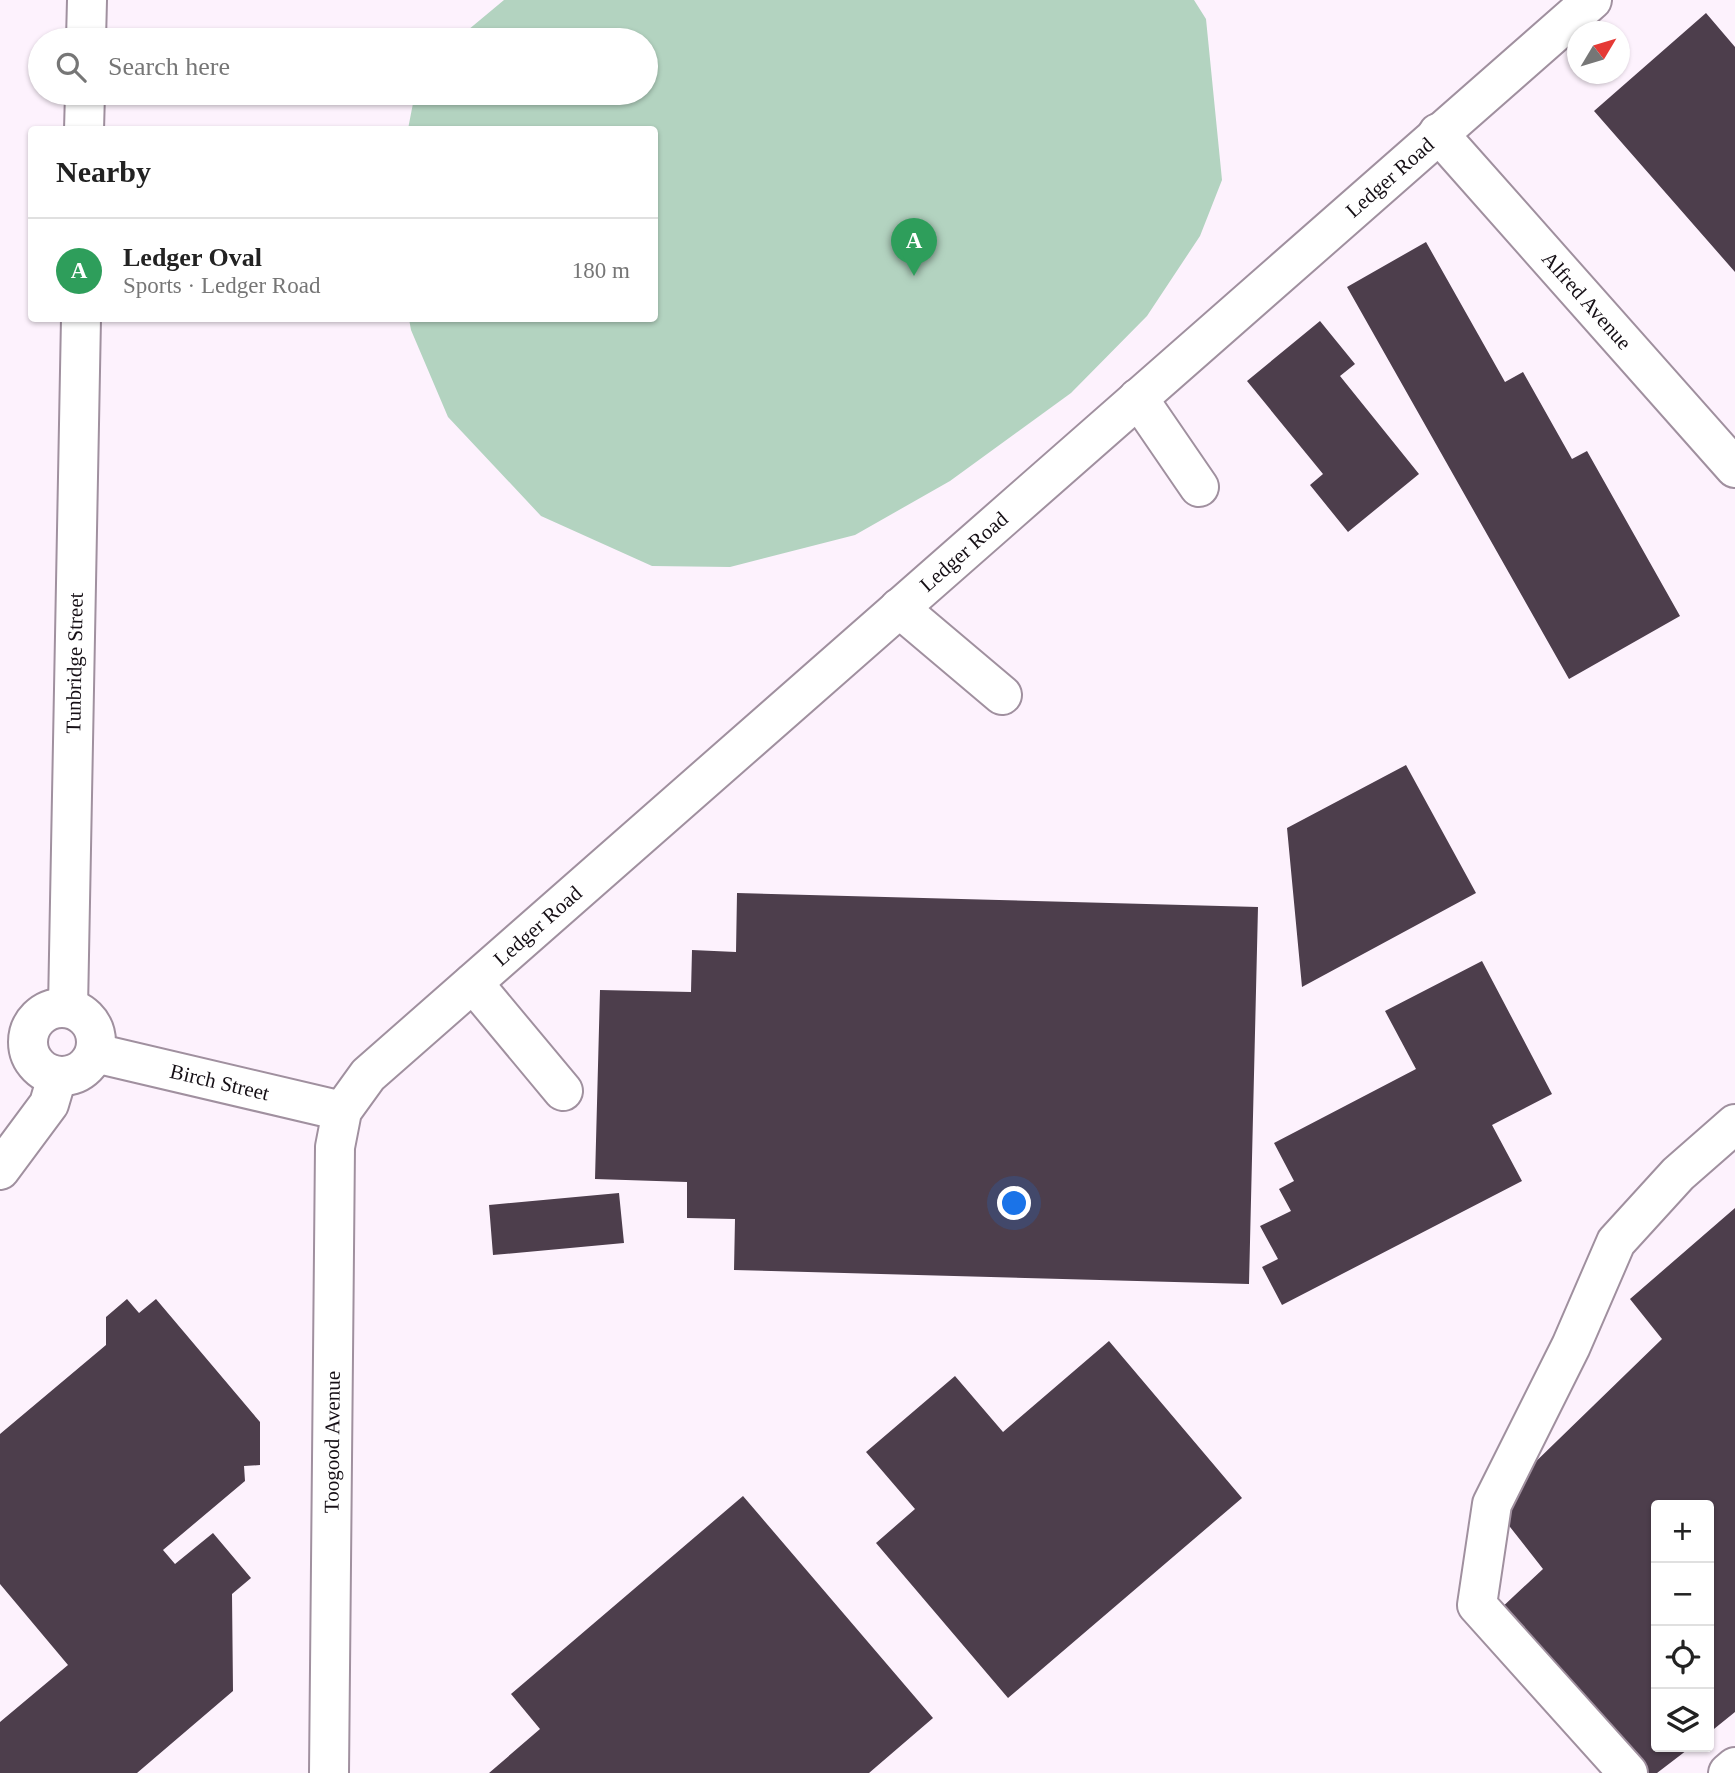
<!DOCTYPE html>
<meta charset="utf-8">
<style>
:root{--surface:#fff;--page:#f6f6f6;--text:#222;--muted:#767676;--line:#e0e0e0;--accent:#5d61d9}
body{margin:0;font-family:"Times New Roman",serif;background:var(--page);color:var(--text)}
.controls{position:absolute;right:21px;bottom:21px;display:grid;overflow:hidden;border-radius:7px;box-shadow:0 2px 5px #0004}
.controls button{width:63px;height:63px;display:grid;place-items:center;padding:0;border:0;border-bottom:2px solid var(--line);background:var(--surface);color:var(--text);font:35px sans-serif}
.compass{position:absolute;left:1567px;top:21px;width:63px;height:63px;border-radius:50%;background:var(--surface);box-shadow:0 2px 5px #0004;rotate:52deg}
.you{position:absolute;left:1015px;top:1204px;width:24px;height:24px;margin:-18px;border:5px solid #fff;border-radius:50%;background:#1a73e8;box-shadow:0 0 0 10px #1a73e833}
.badge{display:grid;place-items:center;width:46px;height:46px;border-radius:50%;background:var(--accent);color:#fff;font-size:23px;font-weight:700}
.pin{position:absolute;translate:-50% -58px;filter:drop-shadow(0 2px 4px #0008)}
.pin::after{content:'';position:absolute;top:37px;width:24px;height:21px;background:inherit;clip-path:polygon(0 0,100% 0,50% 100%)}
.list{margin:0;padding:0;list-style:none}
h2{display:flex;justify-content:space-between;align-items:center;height:91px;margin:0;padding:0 28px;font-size:30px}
h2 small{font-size:23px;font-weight:400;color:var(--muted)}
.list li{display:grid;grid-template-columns:46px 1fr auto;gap:21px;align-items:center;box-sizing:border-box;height:105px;padding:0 28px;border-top:2px solid var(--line)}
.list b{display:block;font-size:26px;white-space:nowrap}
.list p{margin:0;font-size:23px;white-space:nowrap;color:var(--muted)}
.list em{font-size:23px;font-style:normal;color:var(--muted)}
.icon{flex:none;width:38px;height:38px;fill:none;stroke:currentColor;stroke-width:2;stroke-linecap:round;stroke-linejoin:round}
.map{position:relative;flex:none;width:1735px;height:1773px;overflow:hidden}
.search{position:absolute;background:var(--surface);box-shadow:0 2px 5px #0004;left:28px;top:28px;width:630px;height:77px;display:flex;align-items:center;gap:18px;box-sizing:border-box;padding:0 24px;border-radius:38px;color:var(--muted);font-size:26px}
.panel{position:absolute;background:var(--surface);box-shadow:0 2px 5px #0004;left:28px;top:126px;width:630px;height:196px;border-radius:7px}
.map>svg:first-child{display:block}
.green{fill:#b3d3c0}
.building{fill:#4d3e4c}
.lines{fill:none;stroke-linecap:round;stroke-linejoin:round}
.minor-casing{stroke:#a0909f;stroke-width:42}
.minor{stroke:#fff;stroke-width:38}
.labels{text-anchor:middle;stroke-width:7;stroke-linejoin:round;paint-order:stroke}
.street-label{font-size:21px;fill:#150f15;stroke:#fff}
</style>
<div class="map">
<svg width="1735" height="1773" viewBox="0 0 1735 1773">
<rect width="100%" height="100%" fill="#fdf2fd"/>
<path class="green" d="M504,0H1194L1206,19L1222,180L1200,236L1147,316L1071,393L950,481L855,535L730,567L652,566L541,516L448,417L411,330L409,319L654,318V130L408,129L415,93H646V40H456Z"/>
<path class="building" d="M1706,13L1735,47V272L1594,111Z
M1426,242L1505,382L1523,372L1572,459L1587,451L1680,616L1569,679L1347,287Z
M1320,321L1355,364L1340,376L1419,474L1348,532L1310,485L1323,474L1247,381Z
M1406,765L1476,893L1302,987L1287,828Z
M737,893L1258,907L1249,1284L734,1270L735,1219L687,1218V1182L595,1179L600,990L691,992L692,950L736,952Z
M1482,961L1552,1094L1492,1125L1522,1181L1282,1305L1262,1267L1278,1259L1260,1226L1291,1211L1279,1189L1294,1181L1274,1143L1416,1069L1385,1011Z
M619,1193L624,1243L493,1255L489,1205Z
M1735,1208V1712L1709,1733V1505H1656V1747H1691L1657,1773H1643L1498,1611L1543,1569L1492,1504L1662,1339L1630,1299Z
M127,1299L139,1313L156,1299L260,1422V1465L244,1466L245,1481L163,1550L175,1564L213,1533L251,1578L232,1594L233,1691L137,1773H0V1722L68,1665L0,1584V1434L106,1345V1317Z
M1109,1341L1242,1498L1008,1698L876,1543L915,1509L866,1452L955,1376L1003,1432Z
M743,1496L933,1718L869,1773H489L540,1729L511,1694Z"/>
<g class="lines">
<g class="minor-casing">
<g id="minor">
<path d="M86,40L87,0"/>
<path d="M84,130L85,93"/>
<path id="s1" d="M1438,133L1735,468"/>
<path d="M1138,398L1199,487"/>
<path d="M899,608L1002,695"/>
<path d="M473,983L563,1091"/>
<circle cx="62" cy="1042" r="34"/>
<path id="s2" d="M68,1008L81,318"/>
<path id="s3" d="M95,1053L342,1111"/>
<path d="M0,1170L49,1104L57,1077"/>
<path id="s4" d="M329,1773L335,1147L342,1111L368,1075L1592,0"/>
<path d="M1628,1773L1477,1605L1492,1504L1571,1346L1616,1242L1678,1174L1735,1124"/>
<path d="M1728,1773L1735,1767"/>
</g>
</g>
<use href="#minor" class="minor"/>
</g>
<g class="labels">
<g class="street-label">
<text dy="7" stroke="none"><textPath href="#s4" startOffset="2067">Ledger Road</textPath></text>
<text dy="7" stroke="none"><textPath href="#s1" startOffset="224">Alfred Avenue</textPath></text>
<text dy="7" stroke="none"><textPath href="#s4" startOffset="1500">Ledger Road</textPath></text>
<text dy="7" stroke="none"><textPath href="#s2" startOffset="345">Tunbridge Street</textPath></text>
<text dy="7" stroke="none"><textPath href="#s4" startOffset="933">Ledger Road</textPath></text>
<text dy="7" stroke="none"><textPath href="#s3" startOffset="128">Birch Street</textPath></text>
<text dy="7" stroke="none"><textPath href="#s4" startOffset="331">Toogood Avenue</textPath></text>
</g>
</g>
</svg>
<div class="controls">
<button>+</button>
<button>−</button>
<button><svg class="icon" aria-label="locate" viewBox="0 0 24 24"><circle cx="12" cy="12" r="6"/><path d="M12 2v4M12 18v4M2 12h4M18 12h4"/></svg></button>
<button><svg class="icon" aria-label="layers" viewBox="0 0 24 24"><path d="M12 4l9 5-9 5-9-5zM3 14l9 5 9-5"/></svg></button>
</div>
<svg class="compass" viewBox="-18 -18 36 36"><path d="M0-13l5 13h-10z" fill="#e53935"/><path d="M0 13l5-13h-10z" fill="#767676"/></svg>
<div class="you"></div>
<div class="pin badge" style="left:914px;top:276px;background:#2e9e5b">A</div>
<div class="search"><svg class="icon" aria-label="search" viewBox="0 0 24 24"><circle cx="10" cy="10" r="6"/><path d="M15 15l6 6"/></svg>Search here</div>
<section class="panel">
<h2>Nearby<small></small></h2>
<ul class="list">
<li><span class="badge" style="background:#2e9e5b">A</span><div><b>Ledger Oval</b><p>Sports · Ledger Road</p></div><em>180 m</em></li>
</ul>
</section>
</div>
